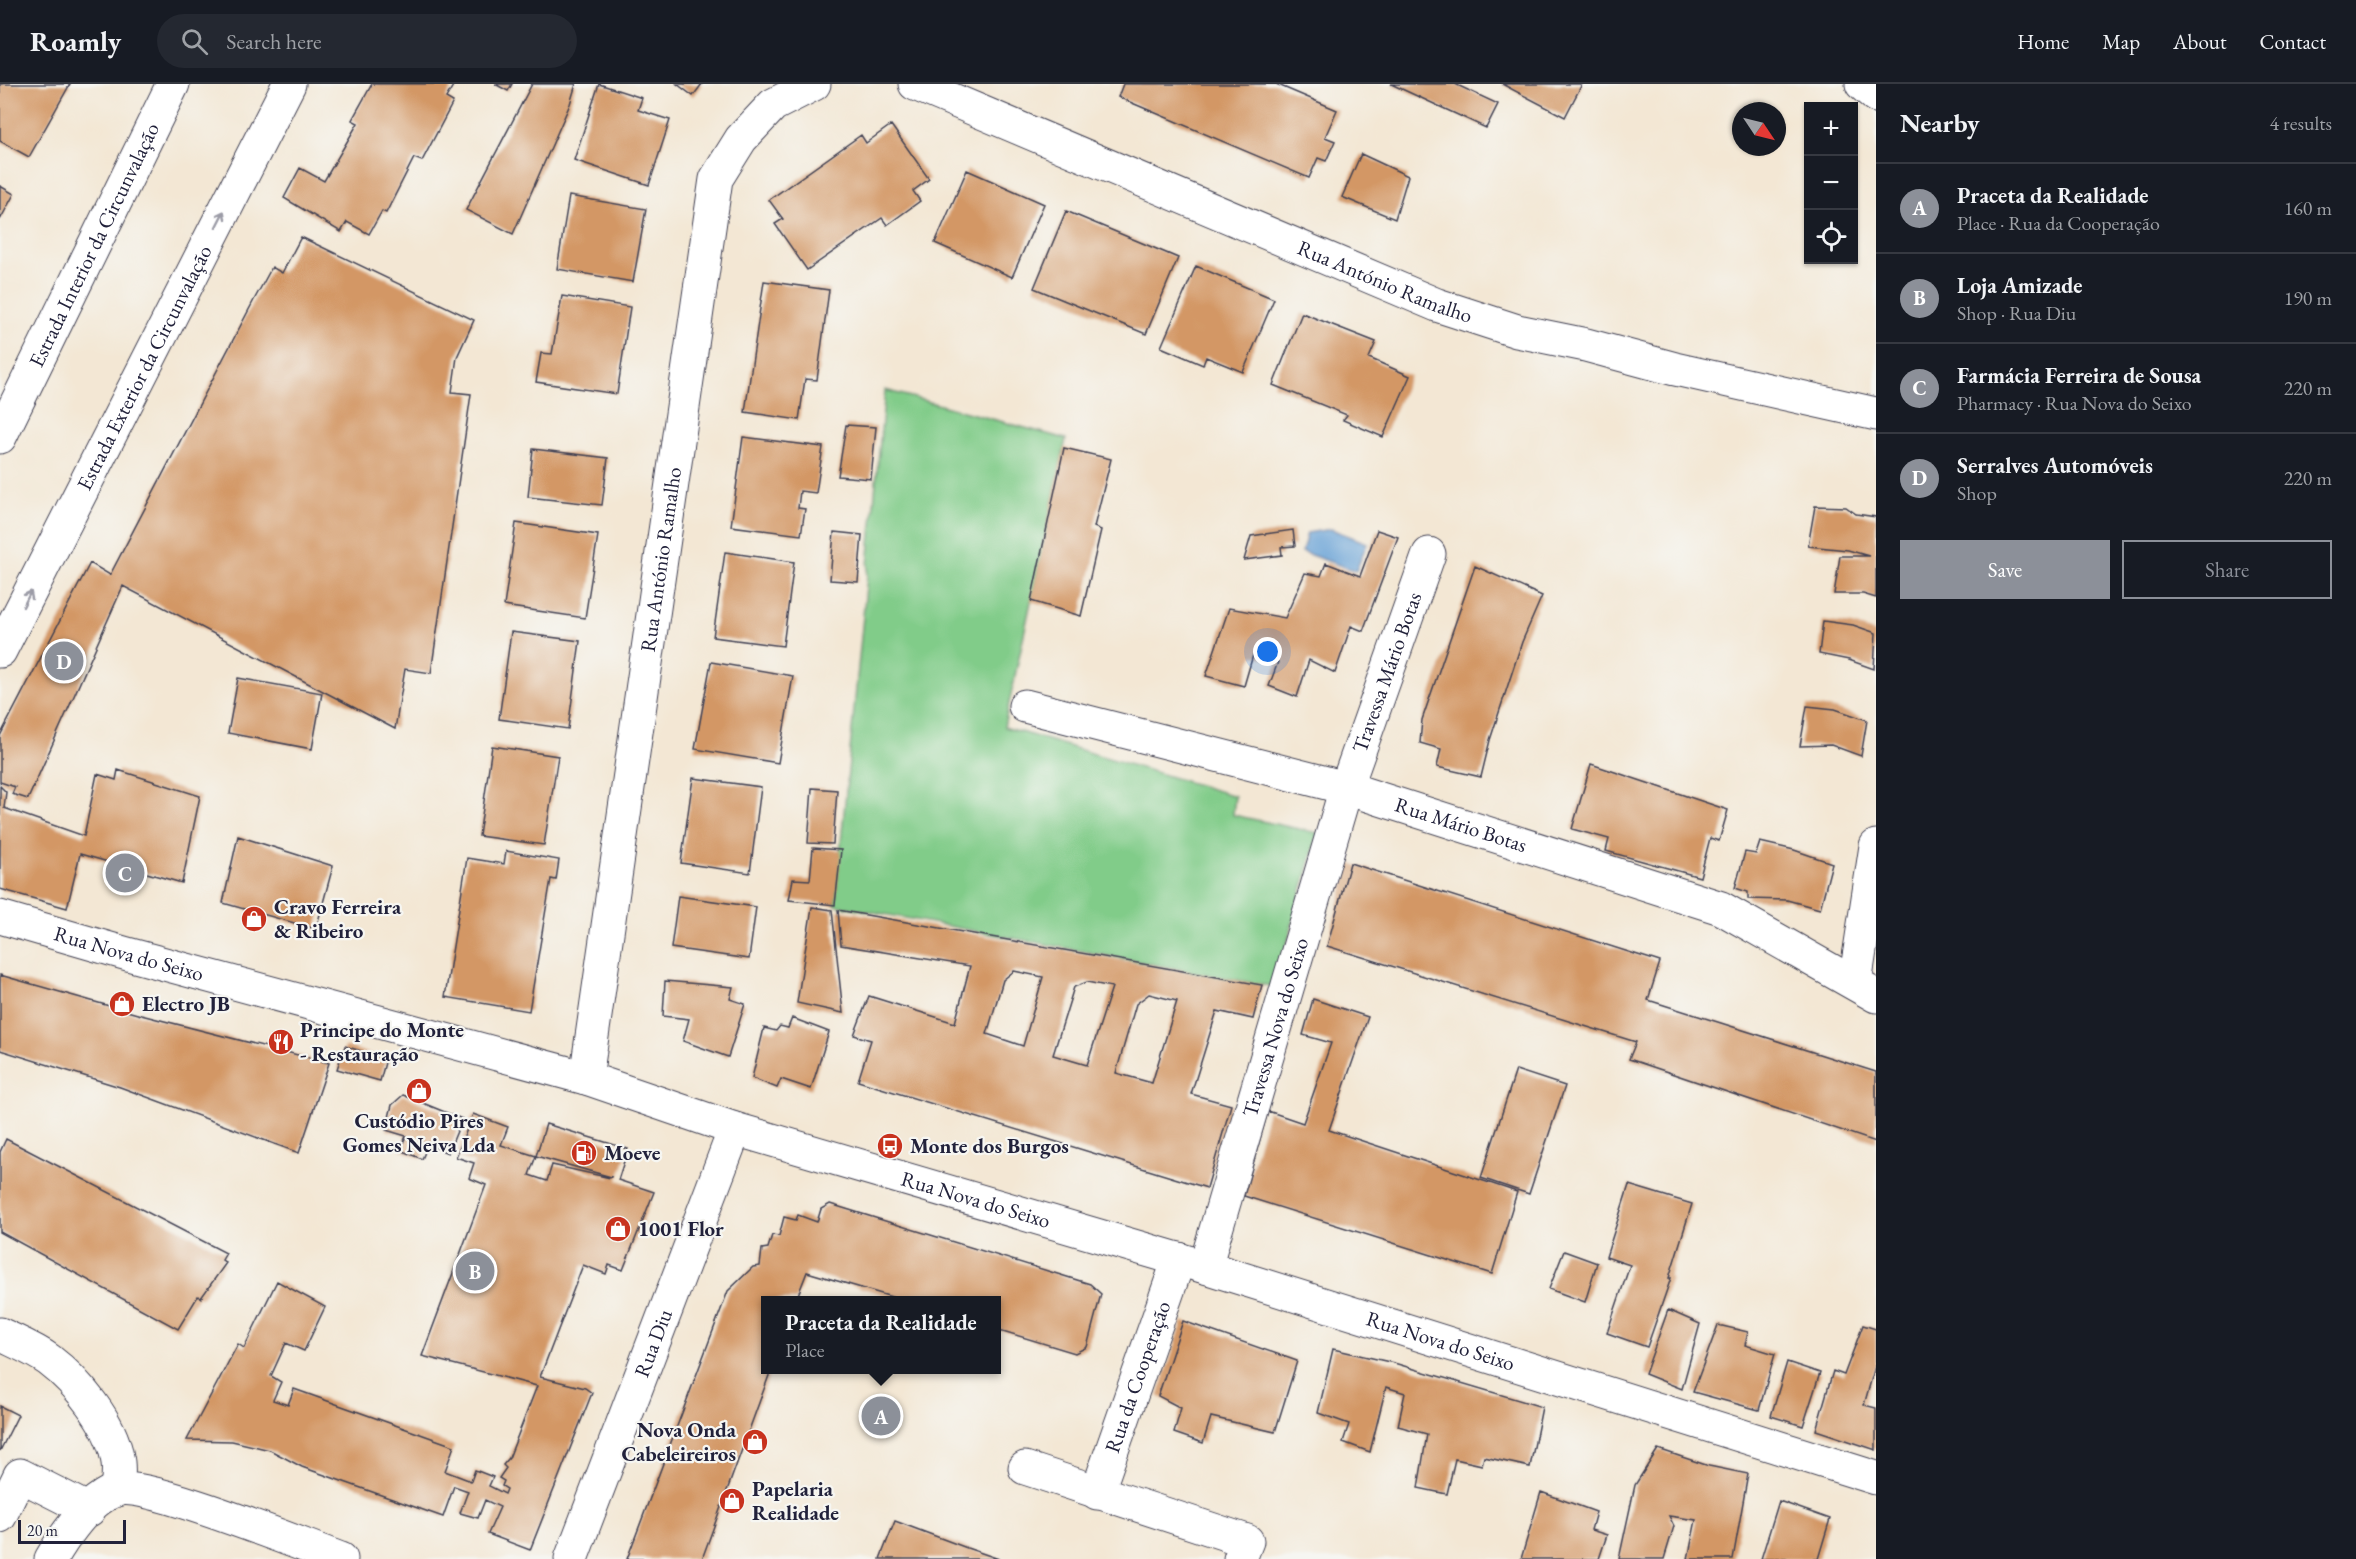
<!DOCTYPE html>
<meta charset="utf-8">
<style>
:root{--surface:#171b24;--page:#242831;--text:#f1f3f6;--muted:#9ea1a6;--line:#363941;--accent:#8c9099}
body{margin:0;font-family:"EB Garamond",serif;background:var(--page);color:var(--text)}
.controls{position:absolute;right:18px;top:18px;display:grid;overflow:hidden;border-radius:0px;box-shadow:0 2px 4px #0004}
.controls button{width:54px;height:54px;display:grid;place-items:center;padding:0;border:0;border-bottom:2px solid var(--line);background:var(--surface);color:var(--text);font:30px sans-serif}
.compass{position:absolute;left:1732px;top:18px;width:54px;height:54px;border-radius:50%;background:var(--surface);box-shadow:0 2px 4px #0004;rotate:125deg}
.scale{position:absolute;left:18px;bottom:15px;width:108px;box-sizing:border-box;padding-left:6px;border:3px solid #22223b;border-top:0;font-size:16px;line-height:21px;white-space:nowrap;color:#22223b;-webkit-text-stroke:4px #f6f6f2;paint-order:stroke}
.you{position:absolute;left:1268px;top:568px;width:21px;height:21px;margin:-15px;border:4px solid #fff;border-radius:50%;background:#1a73e8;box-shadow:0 0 0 9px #1a73e833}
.badge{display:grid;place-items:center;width:39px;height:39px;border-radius:50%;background:var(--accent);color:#fff;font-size:20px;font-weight:700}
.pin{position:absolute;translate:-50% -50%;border:3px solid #fff;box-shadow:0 2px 6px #0006}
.popup{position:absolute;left:761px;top:1212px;width:240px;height:78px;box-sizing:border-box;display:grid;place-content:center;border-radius:0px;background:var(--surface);filter:drop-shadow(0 2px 4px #0005);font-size:20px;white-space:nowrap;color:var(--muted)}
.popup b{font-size:22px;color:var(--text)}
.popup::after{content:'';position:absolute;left:50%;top:100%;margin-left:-12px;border:12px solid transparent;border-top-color:var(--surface)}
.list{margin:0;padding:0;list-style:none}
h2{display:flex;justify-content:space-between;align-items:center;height:78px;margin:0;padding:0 24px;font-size:26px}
h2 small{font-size:20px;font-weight:400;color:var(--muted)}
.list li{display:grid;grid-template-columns:39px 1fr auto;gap:18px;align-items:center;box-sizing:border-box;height:90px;padding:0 24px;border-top:2px solid var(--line)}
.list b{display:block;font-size:22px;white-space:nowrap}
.list p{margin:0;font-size:20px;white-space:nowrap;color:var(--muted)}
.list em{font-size:20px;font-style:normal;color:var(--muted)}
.actions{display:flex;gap:12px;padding:18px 24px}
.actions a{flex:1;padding:14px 0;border:2px solid var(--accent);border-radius:0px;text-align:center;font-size:21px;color:var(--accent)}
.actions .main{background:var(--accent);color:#fff}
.icon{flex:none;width:33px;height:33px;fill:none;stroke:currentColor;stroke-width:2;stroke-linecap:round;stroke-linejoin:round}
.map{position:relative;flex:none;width:1876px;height:1475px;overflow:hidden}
header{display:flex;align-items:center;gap:36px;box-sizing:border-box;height:84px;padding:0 30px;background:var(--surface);border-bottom:2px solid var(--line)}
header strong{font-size:28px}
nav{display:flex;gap:33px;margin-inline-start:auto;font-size:21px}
.search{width:420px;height:54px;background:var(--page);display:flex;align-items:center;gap:15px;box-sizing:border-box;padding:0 21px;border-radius:33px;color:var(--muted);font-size:22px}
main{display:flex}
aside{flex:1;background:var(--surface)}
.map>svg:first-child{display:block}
.green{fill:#81cc89;stroke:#527762;stroke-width:1.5}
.water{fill:#66a0d5;stroke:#446188;stroke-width:1.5}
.building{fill:#d39765;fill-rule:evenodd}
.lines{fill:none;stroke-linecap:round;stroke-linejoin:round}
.minor-casing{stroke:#414052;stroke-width:35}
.major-casing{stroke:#414052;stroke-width:35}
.minor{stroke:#fff;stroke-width:33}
.major{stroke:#fff;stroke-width:33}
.oneway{stroke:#9c9ca7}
.labels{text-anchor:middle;stroke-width:4.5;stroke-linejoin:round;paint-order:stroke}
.street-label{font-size:21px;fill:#22223b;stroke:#f6f6f2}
.poi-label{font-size:21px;font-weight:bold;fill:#22223b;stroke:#f6f6f2;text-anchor:start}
</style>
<header>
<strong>Roamly</strong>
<div class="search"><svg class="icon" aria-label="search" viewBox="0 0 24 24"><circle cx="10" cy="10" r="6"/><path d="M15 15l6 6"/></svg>Search here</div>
<nav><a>Home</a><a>Map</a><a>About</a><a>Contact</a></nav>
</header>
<main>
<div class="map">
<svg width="1876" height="1475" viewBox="0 0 1876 1475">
<rect width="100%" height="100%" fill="#f6f6f2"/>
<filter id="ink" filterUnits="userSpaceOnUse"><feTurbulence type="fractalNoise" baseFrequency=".0167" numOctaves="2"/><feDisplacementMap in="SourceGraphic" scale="12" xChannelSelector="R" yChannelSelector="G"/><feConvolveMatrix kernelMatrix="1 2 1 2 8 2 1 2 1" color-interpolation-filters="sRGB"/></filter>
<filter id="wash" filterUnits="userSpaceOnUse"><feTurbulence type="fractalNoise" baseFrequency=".008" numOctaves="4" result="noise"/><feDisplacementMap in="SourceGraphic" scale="24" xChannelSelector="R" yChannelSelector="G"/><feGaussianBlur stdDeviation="1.35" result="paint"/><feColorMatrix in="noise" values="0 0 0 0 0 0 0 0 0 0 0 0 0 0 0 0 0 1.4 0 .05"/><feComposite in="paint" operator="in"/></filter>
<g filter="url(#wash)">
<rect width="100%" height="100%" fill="#f3e7d4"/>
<path class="green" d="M885,306L1066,355L1004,643L1235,712L1233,731L1318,749L1275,903L835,821Z"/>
<path class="water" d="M1331,445L1367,459L1356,487L1302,468L1307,449Z"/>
<g id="blocks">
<path class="building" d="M0,0H70L29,73L0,57Z
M372,0H454L446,14L453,18L422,77L414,74L386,129L382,127L369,150L347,138L341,148L284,114L300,84L324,97L358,39L352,36Z
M495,0H512L508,7Z
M532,0H576L570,20L513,150L466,126Z
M599,0L642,14L638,26L670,36L649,101L574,76Z
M677,0H702L693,12Z
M1123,0H1276L1337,26L1325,53L1335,57L1326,77L1318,74L1309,94L1118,13Z
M1391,0H1455L1498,20L1486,44Z
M1502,0H1582L1565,33Z
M891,41L929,95L913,107L920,117L887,141L882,134L807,186L775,140L783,135L769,116L861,51L866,59Z
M1361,70L1408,92L1395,135L1342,113Z
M967,86L1044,120L1012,193L935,159Z
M0,102L14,110L0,136Z
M569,112L646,125L633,198L557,185Z
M1066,127L1178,174L1146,250L1034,204Z
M301,153L474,236L457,273L452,308L471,310L431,589L405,585L395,645L123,502L28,715L12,710L15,703L0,698V652L90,479L110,491L254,216L272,183L282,189Z
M1196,182L1274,215L1243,288L1206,273L1203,281L1161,263Z
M764,197L829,206L817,296L805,295L799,336L745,328Z
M562,212L630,223L617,310L536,298L541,269L552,270Z
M1302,229L1376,258L1369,274L1410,292L1383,353L1343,336L1347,331L1273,301Z
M846,341L876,343L871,395L838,392Z
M743,353L823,363L816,409L800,407L798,424L805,425L801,451L731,442Z
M1064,364L1111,375L1094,443L1101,446L1081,532L1031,517Z
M533,365L608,374L602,421L528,413Z
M1815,422L1846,423L1856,430L1876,433V514L1863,510H1834L1840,472H1869L1848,466L1808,462Z
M516,439L598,451L585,534L504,522Z
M1293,446L1295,462L1281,463L1282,471L1244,476L1251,452Z
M1377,446L1398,453L1363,547L1351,542L1335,589L1309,576L1297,613L1269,602L1278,578L1253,571L1244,602L1206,592L1229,524L1285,534L1305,489L1321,492L1326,479L1360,492Z
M834,448L862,451L858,498L830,496Z
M725,468L794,478L783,562L713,553Z
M1475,482L1542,512L1522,558L1490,656L1481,693L1437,683L1441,665L1420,659L1422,636Z
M1823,537L1853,541L1876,549L1874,585L1849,576L1819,570Z
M511,548L580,557L568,645L499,635Z
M711,578L793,592L778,679L695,665Z
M238,594L322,609L312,665L228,649Z
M1807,622L1835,625L1867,636L1861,672L1831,661L1800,662Z
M492,662L558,672L544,761L479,752Z
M1591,680L1728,726L1719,757L1710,754L1700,793L1606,767L1609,755L1572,745Z
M118,686L200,712L182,799L80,770L67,824L0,805V702L6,708L4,724L84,752L97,690L116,696Z
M693,694L761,703L750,789L681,779Z
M812,704L837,706L833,760L808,759Z
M238,752L333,782L316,845L223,819Z
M1760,758L1794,766L1832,779L1820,825L1787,816L1748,815V808L1735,804L1745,768L1756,770Z
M813,764L841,766L835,821L789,816L793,795L810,796Z
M506,767L559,776L556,796L551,795L529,927L445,913L467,774L504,780Z
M1350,779L1660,878L1648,916L1876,988V1058L1629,975L1636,958L1327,862Z
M678,812L756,823L749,875L671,864Z
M812,823L832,826L843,929L797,919Z
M838,826L1262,901L1253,935L1217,927L1191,1010L1231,1021L1207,1104L858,997L871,956L854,951L869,912L955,939L970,882L841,861ZM1014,887L1043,893L1023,962L987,950L1003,896ZM1087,898L1112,903L1087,981L1053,971L1074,903ZM1149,910L1177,917L1152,999L1116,989L1136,920Z
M0,891L141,931L329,979L299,1069L120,1003L0,966Z
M665,897L733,903L730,915L745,920L728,973L683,957L689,935L663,932Z
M1313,915L1368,933L1329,1046L1517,1108L1492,1190L1244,1112L1268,1027L1303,1039L1331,959L1303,951Z
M792,934L829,948L811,1005L781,995L777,1004L752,994L764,944L776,947L780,942L788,944Z
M345,962L386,975L380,997L337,985Z
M1516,986L1565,1002L1529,1110L1481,1094Z
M403,1011L462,1035L448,1069L428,1061L422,1075L400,1066L406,1052L386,1046L392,1021Z
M473,1030L508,1043L501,1061L536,1072L546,1040L628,1065L618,1096L654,1108L623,1186L609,1181L606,1190L583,1181L540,1293L585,1304L592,1309L530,1466L488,1450L500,1423L485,1416L478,1434L460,1429L468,1407L454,1402L443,1433L302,1383L270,1366L232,1357L187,1356L238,1260L244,1264L277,1197L325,1223L304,1267L286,1259L271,1292L281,1298L273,1316L288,1321L294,1305L454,1362L445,1387L471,1397L475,1386L493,1393L489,1402L505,1410L507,1405L502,1402L504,1397L499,1394L506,1384L503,1381L509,1374L537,1302L422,1272L486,1101L469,1094L474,1079L456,1073ZM536,1072L611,1093L610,1094L552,1081L547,1097L529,1091Z
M6,1055L226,1169L222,1176L226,1179L201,1214L198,1212L178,1245L0,1148V1068Z
M1629,1101L1692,1120L1669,1194H1671L1647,1263L1607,1249L1630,1181L1606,1173Z
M830,1120L1090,1200L1101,1210L1087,1263L1075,1269L996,1245V1216H902L807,1188L796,1216H765V1286H771L702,1475H627L728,1207L753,1183L760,1182L762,1165L768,1164L772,1151L779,1152L784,1133L796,1136L798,1131L817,1138L821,1125Z
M1564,1167L1597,1179L1585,1218L1549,1205Z
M1668,1226L1700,1240L1682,1305L1645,1290Z
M1183,1237L1297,1277L1275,1348L1211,1333L1203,1359L1174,1349L1181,1324L1158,1312Z
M1718,1241L1748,1248L1745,1261L1775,1270L1759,1326L1693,1308Z
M1863,1241L1876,1245V1279L1864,1321L1876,1324V1366L1816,1346L1833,1287L1844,1291Z
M1333,1265L1394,1279L1542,1323L1530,1383L1484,1373L1482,1381L1455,1375L1447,1410L1418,1404L1427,1350L1398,1342L1405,1309L1386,1303L1370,1368L1343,1358L1349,1340L1318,1329Z
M1787,1278L1820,1289L1803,1342L1771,1332Z
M0,1322L18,1331L0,1367Z
M1658,1365L1709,1382L1748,1390L1733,1475H1688L1696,1436L1669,1432L1674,1442L1664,1475H1619L1635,1401Z
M1541,1408L1596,1428L1591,1446L1607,1451L1599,1475H1521Z
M1779,1417L1830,1435L1818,1475H1761Z
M895,1437L967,1464L999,1475H880Z"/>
</g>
</g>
<g filter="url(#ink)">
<use href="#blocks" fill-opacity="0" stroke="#414052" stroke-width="1.5"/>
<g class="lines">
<g class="minor-casing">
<g id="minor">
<path id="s1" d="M915,0L1437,221L1517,247L1586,261L1675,285L1876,330"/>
<path d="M1862,0L1876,12"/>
<path id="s2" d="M1025,622L1346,704L1721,824L1876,912"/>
<path d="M1855,899L1876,762"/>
<path id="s3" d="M586,994L716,95L741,55L773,21L814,0"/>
<path id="s4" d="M1205,1183L1346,704L1429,470"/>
<path d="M0,1250C16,1258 34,1265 49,1276C77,1297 111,1339 117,1373C120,1384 118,1395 117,1406"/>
<path d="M1025,1384L1247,1457L1240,1475"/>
<path id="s5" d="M1097,1409L1179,1175"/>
<path d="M0,1432L20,1391L89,1426"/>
<path d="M51,1475C65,1451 88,1416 116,1406C144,1396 304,1462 341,1475"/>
<path id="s6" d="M571,1475L735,1045"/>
</g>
</g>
<g class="major-casing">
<g id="major">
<path id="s7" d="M0,353L173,0"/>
<path id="s8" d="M0,567L289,0"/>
<path id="s9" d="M0,833L124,869L586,994L735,1045L1205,1183L1876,1394"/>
</g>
</g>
<use href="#minor" class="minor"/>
<use href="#major" class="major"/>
</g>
<defs><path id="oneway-shaft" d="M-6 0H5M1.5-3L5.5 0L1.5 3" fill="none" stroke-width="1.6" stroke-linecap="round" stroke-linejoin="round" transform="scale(1.5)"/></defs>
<g class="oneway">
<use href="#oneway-shaft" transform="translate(220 135) rotate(-63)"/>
<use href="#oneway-shaft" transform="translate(27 515) rotate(-63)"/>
</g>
</g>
<defs>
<g id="shop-disc" transform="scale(1.35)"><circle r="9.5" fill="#c8321e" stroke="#f6f6f2"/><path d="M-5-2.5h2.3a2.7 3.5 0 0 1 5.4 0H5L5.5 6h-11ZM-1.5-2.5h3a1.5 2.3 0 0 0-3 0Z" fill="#fff"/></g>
<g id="restaurant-disc" transform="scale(1.35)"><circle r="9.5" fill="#c8321e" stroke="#f6f6f2"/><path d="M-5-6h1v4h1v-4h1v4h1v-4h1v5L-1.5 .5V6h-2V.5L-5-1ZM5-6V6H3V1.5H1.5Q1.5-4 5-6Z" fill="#fff"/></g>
<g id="bus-disc" transform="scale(1.35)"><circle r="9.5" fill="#c8321e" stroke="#f6f6f2"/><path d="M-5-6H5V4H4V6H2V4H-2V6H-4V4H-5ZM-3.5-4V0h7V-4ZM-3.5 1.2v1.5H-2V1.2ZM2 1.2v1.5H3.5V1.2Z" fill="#fff"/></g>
<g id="fuel-disc" transform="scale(1.35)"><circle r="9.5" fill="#c8321e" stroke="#f6f6f2"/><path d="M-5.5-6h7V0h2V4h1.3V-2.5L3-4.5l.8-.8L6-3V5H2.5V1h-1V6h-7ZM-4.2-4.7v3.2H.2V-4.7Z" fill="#fff"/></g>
</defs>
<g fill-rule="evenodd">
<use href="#shop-disc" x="254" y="835"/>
<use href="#shop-disc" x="122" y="920"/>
<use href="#restaurant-disc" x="281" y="958"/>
<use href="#shop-disc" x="419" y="1007"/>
<use href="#bus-disc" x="890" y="1062"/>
<use href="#fuel-disc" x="584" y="1069"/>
<use href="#shop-disc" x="618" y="1145"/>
<use href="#shop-disc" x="755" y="1358"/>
<use href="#shop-disc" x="732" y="1417"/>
</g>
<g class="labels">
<g class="street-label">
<text dy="7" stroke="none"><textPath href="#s7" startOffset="214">Estrada Interior da Circunvalação</textPath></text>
<text dy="7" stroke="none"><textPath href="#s1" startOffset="510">Rua António Ramalho</textPath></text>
<text dy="7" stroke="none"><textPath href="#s8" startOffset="318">Estrada Exterior da Circunvalação</textPath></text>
<text dy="7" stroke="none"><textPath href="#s3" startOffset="524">Rua António Ramalho</textPath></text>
<text dy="7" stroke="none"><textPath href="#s4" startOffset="622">Travessa Mário Botas</textPath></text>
<text dy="7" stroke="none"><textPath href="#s2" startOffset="452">Rua Mário Botas</textPath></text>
<text dy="7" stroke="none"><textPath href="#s9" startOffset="134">Rua Nova do Seixo</textPath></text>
<text dy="7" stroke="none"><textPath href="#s4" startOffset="250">Travessa Nova do Seixo</textPath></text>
<text dy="7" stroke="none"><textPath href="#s9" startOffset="1016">Rua Nova do Seixo</textPath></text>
<text dy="7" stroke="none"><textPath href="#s9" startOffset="1502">Rua Nova do Seixo</textPath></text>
<text dy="7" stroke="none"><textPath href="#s6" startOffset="231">Rua Diu</textPath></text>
<text dy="7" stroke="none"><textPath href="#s5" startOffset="123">Rua da Cooperação</textPath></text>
</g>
<g class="poi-label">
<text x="274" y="830">Cravo Ferreira<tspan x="274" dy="24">&amp; Ribeiro</tspan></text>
<text x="142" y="927">Electro JB</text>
<text x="300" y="953">Principe do Monte<tspan x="300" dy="24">- Restauração</tspan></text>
<text x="419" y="1044" text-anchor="middle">Custódio Pires<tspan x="419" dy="24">Gomes Neiva Lda</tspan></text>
<text x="910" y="1069">Monte dos Burgos</text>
<text x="604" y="1076">Moeve</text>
<text x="638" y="1152">1001 Flor</text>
<text x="736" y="1353" text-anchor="end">Nova Onda<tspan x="736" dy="24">Cabeleireiros</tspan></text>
<text x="752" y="1412">Papelaria<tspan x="752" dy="24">Realidade</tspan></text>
</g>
</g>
</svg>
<div class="controls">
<button>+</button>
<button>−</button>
<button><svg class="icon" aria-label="locate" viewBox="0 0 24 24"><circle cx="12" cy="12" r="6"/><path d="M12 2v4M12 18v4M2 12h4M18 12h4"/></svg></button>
</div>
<svg class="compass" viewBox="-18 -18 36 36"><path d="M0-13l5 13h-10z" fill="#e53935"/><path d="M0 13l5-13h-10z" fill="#9ea1a6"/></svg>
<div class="scale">20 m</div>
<div class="you"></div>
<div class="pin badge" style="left:881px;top:1332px">A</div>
<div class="popup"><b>Praceta da Realidade</b>Place</div>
<div class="pin badge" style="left:475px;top:1187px">B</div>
<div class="pin badge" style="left:125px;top:789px">C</div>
<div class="pin badge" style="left:64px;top:577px">D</div>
</div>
<aside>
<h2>Nearby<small>4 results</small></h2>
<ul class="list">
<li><span class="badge">A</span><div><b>Praceta da Realidade</b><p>Place · Rua da Cooperação</p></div><em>160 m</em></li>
<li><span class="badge">B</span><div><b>Loja Amizade</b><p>Shop · Rua Diu</p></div><em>190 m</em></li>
<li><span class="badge">C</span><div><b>Farmácia Ferreira de Sousa</b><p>Pharmacy · Rua Nova do Seixo</p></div><em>220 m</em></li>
<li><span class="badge">D</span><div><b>Serralves Automóveis</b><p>Shop</p></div><em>220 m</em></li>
</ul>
<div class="actions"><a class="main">Save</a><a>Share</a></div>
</aside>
</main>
